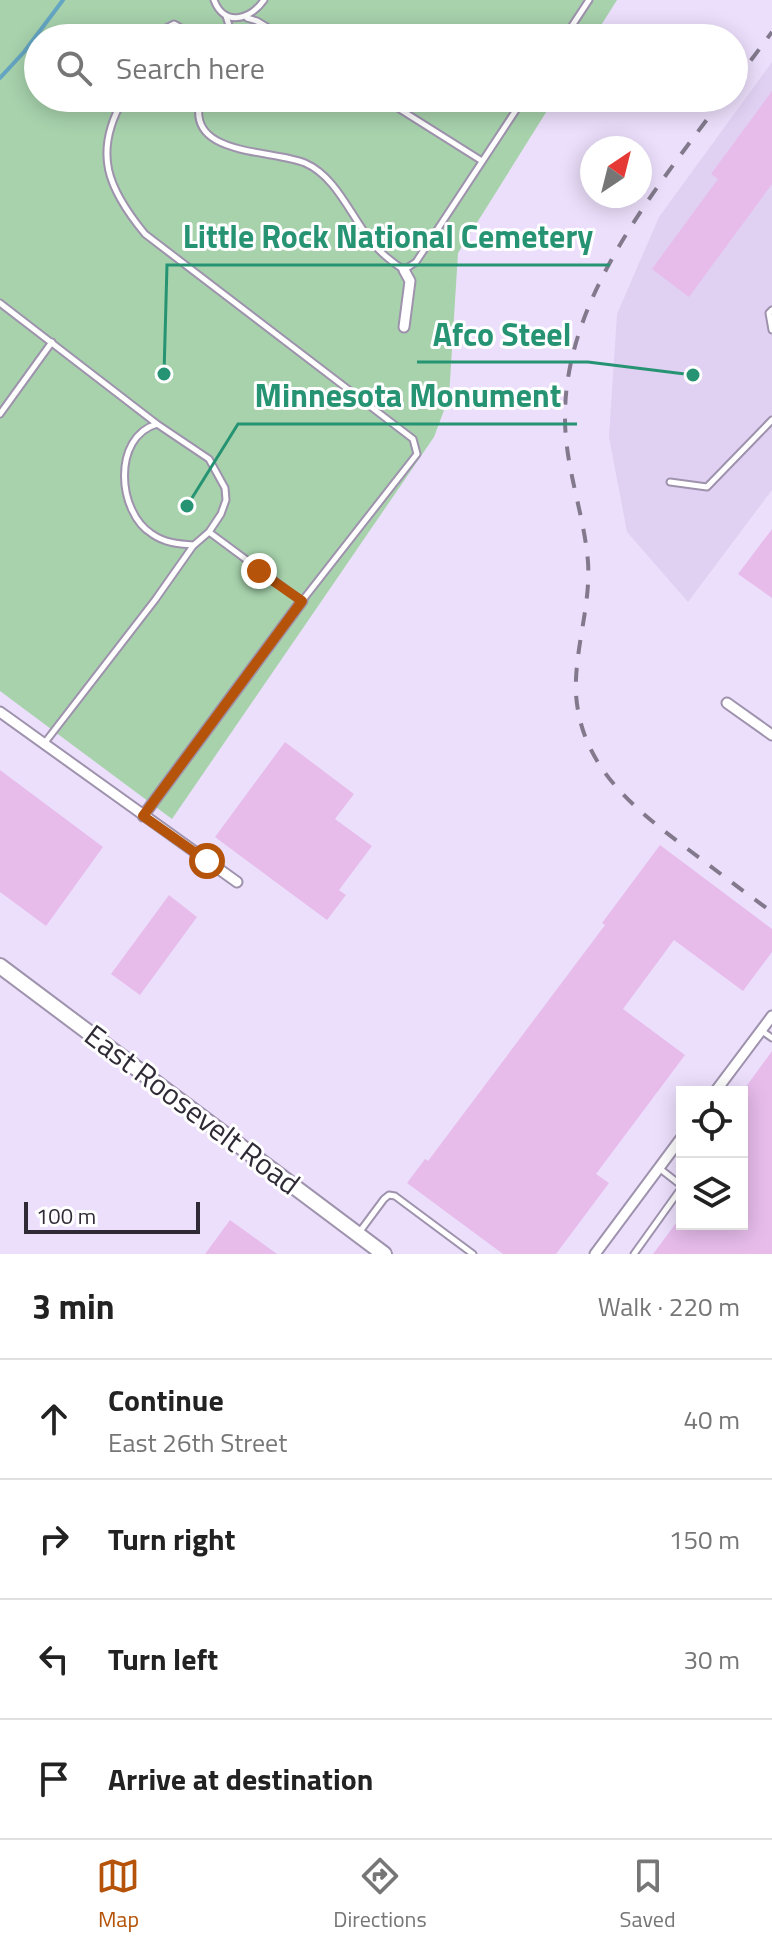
<!DOCTYPE html>
<meta charset="utf-8">
<style>
:root{--surface:#fff;--page:#f2f2f2;--text:#222;--muted:#767676;--line:#e0e0e0;--accent:#b45309}
body{margin:0;font-family:"Titillium Web",sans-serif;background:var(--page);color:var(--text)}
.controls{position:absolute;right:24px;bottom:24px;display:grid;overflow:hidden;border-radius:0px;box-shadow:0 4px 20px #0003}
.controls button{width:72px;height:72px;display:grid;place-items:center;padding:0;border:0;border-bottom:2px solid var(--line);background:var(--surface);color:var(--text);font:40px sans-serif}
.compass{position:absolute;left:580px;top:136px;width:72px;height:72px;border-radius:50%;background:var(--surface);box-shadow:0 4px 20px #0003;rotate:35deg}
.scale{position:absolute;left:24px;bottom:20px;width:176px;box-sizing:border-box;padding-left:8px;border:4px solid #2f2a35;border-top:0;font-size:22px;line-height:28px;white-space:nowrap;color:#2f2a35;-webkit-text-stroke:6px #fff;paint-order:stroke}
.stop{position:absolute;width:24px;height:24px;margin:-18px;border:6px solid #b45309;border-radius:50%;background:#fff}
.stop.end{background:#b45309;border-color:#fff;box-shadow:0 2px 8px #0008}
.list{margin:0;padding:0;list-style:none}
h2{display:flex;justify-content:space-between;align-items:center;height:104px;margin:0;padding:0 32px;font-size:34px}
h2 small{font-size:26px;font-weight:400;color:var(--muted)}
.list li{display:grid;grid-template-columns:52px 1fr auto;gap:24px;align-items:center;box-sizing:border-box;height:120px;padding:0 32px;border-top:2px solid var(--line)}
.list b{display:block;font-size:30px;white-space:nowrap}
.list p{margin:0;font-size:26px;white-space:nowrap;color:var(--muted)}
.list em{font-size:26px;font-style:normal;color:var(--muted)}
.icon{flex:none;width:44px;height:44px;fill:none;stroke:currentColor;stroke-width:2;stroke-linecap:round;stroke-linejoin:round}
.map{position:relative;flex:none;width:772px;height:1254px;overflow:hidden}
.search{position:absolute;background:var(--surface);box-shadow:0 4px 20px #0003;left:24px;right:24px;top:24px;height:88px;display:flex;align-items:center;gap:20px;box-sizing:border-box;padding:0 28px;border-radius:44px;color:var(--muted);font-size:30px}
.sheet{height:584px;background:var(--surface)}
nav{display:flex;justify-content:space-around;align-items:center;box-sizing:border-box;height:112px;border-top:2px solid var(--line);background:var(--surface);font-size:22px;color:var(--muted)}
nav a{display:grid;justify-items:center;gap:4px}
nav .on{color:var(--accent)}
.map>svg:first-child{display:block}
.built{fill:#e0d0f2}
.green{fill:#a7d2ac}
.lines{fill:none;stroke-linecap:round;stroke-linejoin:round}
.stream{stroke:#64a5c2;stroke-width:4}
.building{fill:#e7bceb}
.lane-casing{stroke:#9e92ad;stroke-width:9}
.street-casing{stroke:#9e92ad;stroke-width:13}
.secondary-casing{stroke:#9e92ad;stroke-width:18}
.lane{stroke:#fff;stroke-width:5}
.street{stroke:#fff;stroke-width:9}
.secondary{stroke:#fff;stroke-width:14}
.rail{stroke:#827a8c;stroke-width:4;stroke-dasharray:14 14;stroke-linecap:butt}
.route{stroke:#b45309;stroke-width:10}
.labels{text-anchor:middle;stroke-width:6;stroke-linejoin:round;paint-order:stroke}
.street-label{font-size:30px;fill:#2f2a35;stroke:#fff}
.leader{fill:none;stroke:#269373;stroke-width:3}
.callout-dot{fill:#269373;stroke:#fff;stroke-width:3}
.callout-label{font-size:32px;text-anchor:middle;font-weight:bold;fill:#269373;stroke:#fff;stroke-width:6;stroke-linejoin:round;paint-order:stroke}
</style>
<div class="map">
<svg width="772" height="1254" viewBox="0 0 772 1254">
<rect width="100%" height="100%" fill="#ecdffc"/>
<path class="built" d="M772,62V490L688,602L627,532L609,437L617,314L659,217Z"/>
<path class="green" d="M0,0H617L593,38H38V98H555L458,253L449,397L434,437L172,819L0,691Z"/>
<g class="lines">
<path class="stream" d="M0,78L24,52L63,0"/>
</g>
<path class="building" d="M772,91V184L689,297L652,269L718,179L711,174Z
M772,529V598L738,574Z
M285,742L354,794L335,819L372,846L339,890L346,895L327,920L215,837Z
M0,770L103,847L46,926L0,892Z
M660,845L772,929V952L743,991L674,940L623,1009L685,1055L596,1174L609,1183L556,1254H503L407,1183L425,1159L428,1161L605,925L602,923Z
M169,895L197,917L140,995L111,974Z
M772,1051V1254H653L682,1215V1224H742V1092Z
M230,1220L277,1254H205Z"/>
<g class="lines">
<g class="lane-casing">
<path id="lane" d="M214,0C224,27 250,20 264,0
M226,16L233,38
M247,18L257,21L285,38
M161,38L164,29L174,24L181,28L185,38
M564,38L589,0
M124,98C92,153 108,189 145,234L413,439L417,454L302,601L209,532
M201,98C183,157 272,149 305,163C337,177 351,217 372,242C381,254 392,262 404,270L416,262L524,98
M382,98L482,161
M0,303L157,424L209,459L225,488L226,500L221,514L209,532L194,545C178,544 165,543 152,534C117,512 112,437 157,424
M772,310L769,313L772,330
M0,414L52,342
M670,482L707,487L772,420
M43,745L155,600L193,546
M762,1031L772,1038
M659,1168L682,1186
M358,1234L384,1199L389,1195L395,1196L473,1254
M634,1254L682,1187"/>
</g>
<g class="street-casing">
<path id="street" d="M404,327L410,281L404,270
M727,703L772,735
M0,712L237,882
M143,816L302,601
M715,1092L772,1016
M595,1254L682,1137"/>
</g>
<g class="secondary-casing">
<path id="secondary" d="M0,966L384,1254"/>
</g>
<use href="#lane" class="lane"/>
<use href="#street" class="street"/>
<use href="#secondary" class="secondary"/>
<path class="rail" d="M734,83L772,32
M723,98C655,190 564,299 565,418C565,468 584,513 588,562C591,606 574,650 576,694C581,768 635,809 689,850C717,871 744,892 772,912"/>
</g>
<g class="lines">
<path class="route" d="M207,861L143,816L302,601L259,571"/>
</g>
<g class="labels">
<g class="street-label">
<text transform="translate(192 1110) rotate(37)" y="10">East Roosevelt Road</text>
</g>
</g>
<path class="leader" d="M164 374L167 265H610M693 375L588 362H417M187 506L238 424H577"/>
<g class="callout-dot">
<circle cx="164" cy="374" r="8"/>
<circle cx="693" cy="375" r="8"/>
<circle cx="187" cy="506" r="8"/>
</g>
<g class="callout-label">
<text x="388" y="248">Little Rock National Cemetery</text>
<text x="502" y="346">Afco Steel</text>
<text x="408" y="407">Minnesota Monument</text>
</g>
</svg>
<div class="controls">
<button><svg class="icon" aria-label="locate" viewBox="0 0 24 24"><circle cx="12" cy="12" r="6"/><path d="M12 2v4M12 18v4M2 12h4M18 12h4"/></svg></button>
<button><svg class="icon" aria-label="layers" viewBox="0 0 24 24"><path d="M12 4l9 5-9 5-9-5zM3 14l9 5 9-5"/></svg></button>
</div>
<svg class="compass" viewBox="-18 -18 36 36"><path d="M0-13l5 13h-10z" fill="#e53935"/><path d="M0 13l5-13h-10z" fill="#767676"/></svg>
<div class="scale">100 m</div>
<div class="stop" style="left:207px;top:861px"></div>
<div class="stop end" style="left:259px;top:571px"></div>
<div class="search"><svg class="icon" aria-label="search" viewBox="0 0 24 24"><circle cx="10" cy="10" r="6"/><path d="M15 15l6 6"/></svg>Search here</div>
</div>
<section class="sheet">
<h2>3 min<small>Walk · 220 m</small></h2>
<ul class="list">
<li><svg class="icon" aria-label="ahead" viewBox="0 0 24 24"><path d="M12 20V5M6 11l6-6 6 6"/></svg><div><b>Continue</b><p>East 26th Street</p></div><em>40 m</em></li>
<li><svg class="icon" aria-label="right" viewBox="0 0 24 24"><path d="M7 20v-9h11M14 6l5 5-5 5"/></svg><div><b>Turn right</b></div><em>150 m</em></li>
<li><svg class="icon" aria-label="left" viewBox="0 0 24 24"><path d="M17 20v-9H6M10 6l-5 5 5 5"/></svg><div><b>Turn left</b></div><em>30 m</em></li>
<li><svg class="icon" aria-label="arrive" viewBox="0 0 24 24"><path d="M6 21V4h12l-3 4 3 4H6"/></svg><div><b>Arrive at destination</b></div></li>
</ul>
</section>
<nav>
<a class="on"><svg class="icon" aria-label="map" viewBox="0 0 24 24"><path d="M3 6l6-2 6 2 6-2v14l-6 2-6-2-6 2zM9 4v14M15 6v14"/></svg>Map</a>
<a><svg class="icon" aria-label="directions" viewBox="0 0 24 24"><path d="M12 3l9 9-9 9-9-9zM9 14v-3h6M13 9l2 2-2 2"/></svg>Directions</a>
<a><svg class="icon" aria-label="saved" viewBox="0 0 24 24"><path d="M7 4h10v16l-5-4-5 4z"/></svg>Saved</a>
</nav>
